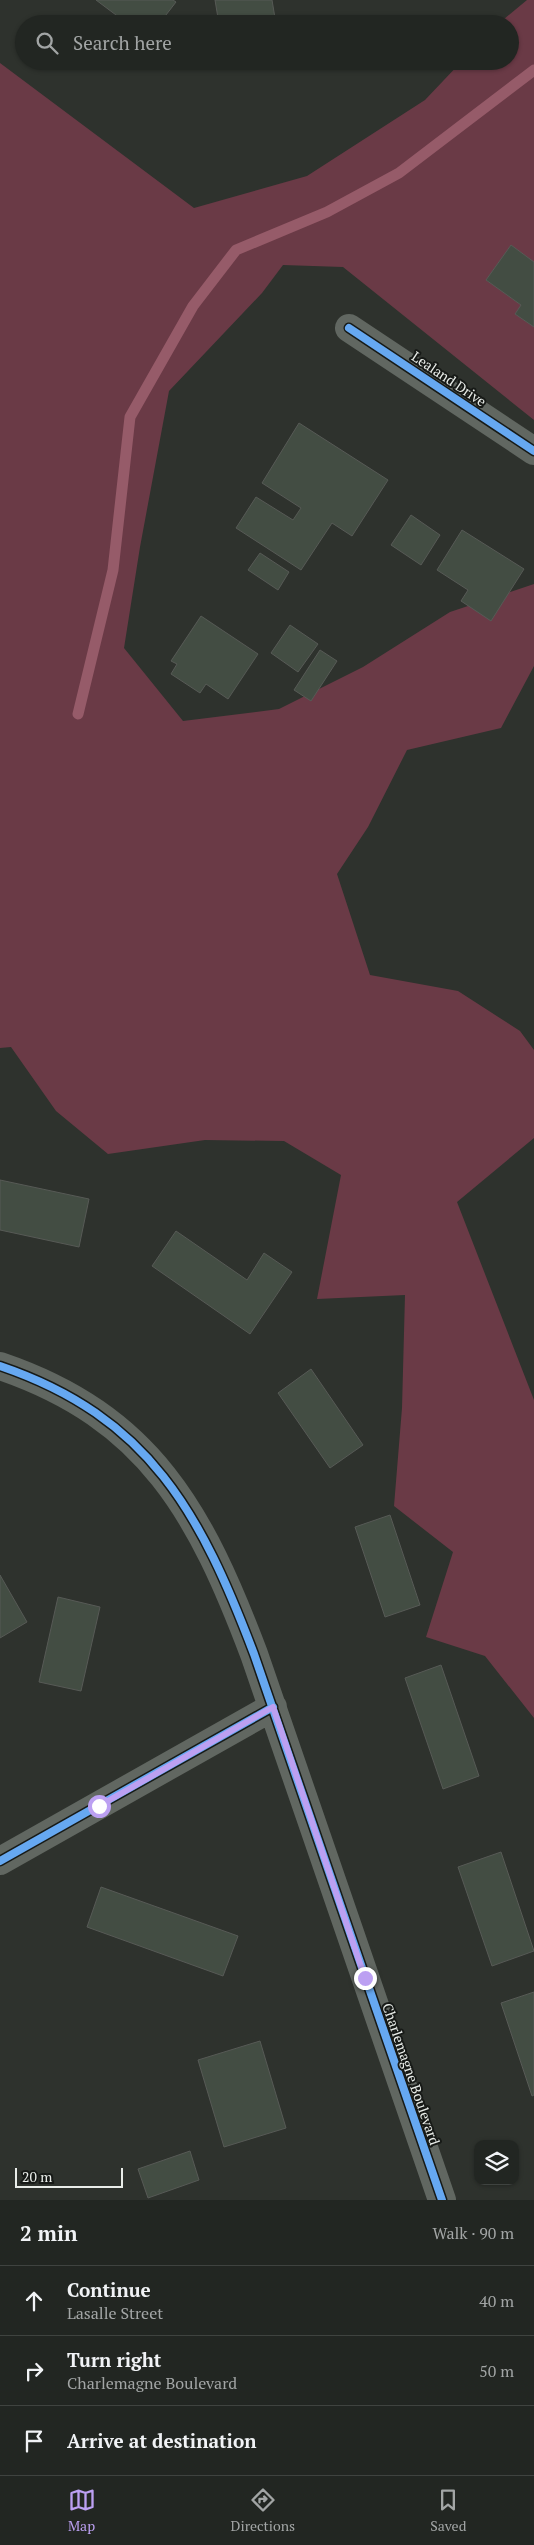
<!DOCTYPE html>
<meta charset="utf-8">
<style>
:root{--surface:#222622;--page:#2a2e2a;--text:#f1f3f6;--muted:#a2a5a5;--line:#3f4340;--accent:#bca0f2}
body{margin:0;font-family:"PT Serif",serif;background:var(--page);color:var(--text)}
.controls{position:absolute;right:15px;bottom:15px;display:grid;overflow:hidden;border-radius:10px;box-shadow:0 1px 4px #0004}
.controls button{width:45px;height:45px;display:grid;place-items:center;padding:0;border:0;border-bottom:1px solid var(--line);background:var(--surface);color:var(--text);font:25px sans-serif}
.scale{position:absolute;left:15px;bottom:12px;width:108px;box-sizing:border-box;padding-left:5px;border:2px solid #e9ede9;border-top:0;font-size:14px;line-height:18px;white-space:nowrap;color:#e9ede9;-webkit-text-stroke:4px #171a17;paint-order:stroke}
.stop{position:absolute;width:15px;height:15px;margin:-11px;border:4px solid #bca0f2;border-radius:50%;background:#fff}
.stop.end{background:#bca0f2;border-color:#fff;box-shadow:0 1px 5px #0008}
.list{margin:0;padding:0;list-style:none}
h2{display:flex;justify-content:space-between;align-items:center;height:65px;margin:0;padding:0 20px;font-size:21px}
h2 small{font-size:16px;font-weight:400;color:var(--muted)}
.list li{display:grid;grid-template-columns:32px 1fr auto;gap:15px;align-items:center;box-sizing:border-box;height:70px;padding:0 20px;border-top:1px solid var(--line)}
.list b{display:block;font-size:19px;white-space:nowrap}
.list p{margin:0;font-size:16px;white-space:nowrap;color:var(--muted)}
.list em{font-size:16px;font-style:normal;color:var(--muted)}
.icon{flex:none;width:28px;height:28px;fill:none;stroke:currentColor;stroke-width:2;stroke-linecap:round;stroke-linejoin:round}
.map{position:relative;flex:none;width:534px;height:2200px;overflow:hidden}
.search{position:absolute;background:var(--surface);box-shadow:0 1px 4px #0004;left:15px;right:15px;top:15px;height:55px;display:flex;align-items:center;gap:12px;box-sizing:border-box;padding:0 18px;border-radius:28px;color:var(--muted);font-size:19px}
.sheet{height:275px;background:var(--surface)}
nav{display:flex;justify-content:space-around;align-items:center;box-sizing:border-box;height:70px;border-top:1px solid var(--line);background:var(--surface);font-size:14px;color:var(--muted)}
nav a{display:grid;justify-items:center;gap:2px}
nav .on{color:var(--accent)}
.map>svg:first-child{display:block}
.green{fill:#6a3a46}
.lines{fill:none;stroke-linecap:round;stroke-linejoin:round}
.stream{stroke:#965b69;stroke-width:11}
.building{fill:#434d43;stroke:#575a56}
.street{stroke:#616761;stroke-width:28}
.cycleway-casing{stroke:#171a17;stroke-width:11}
.cycleway{stroke:#66a8f1;stroke-width:8}
.route{stroke:#bca0f2;stroke-width:6}
.labels{text-anchor:middle;stroke-width:4;stroke-linejoin:round;paint-order:stroke}
.street-label{font-size:14px;fill:#e9ede9;stroke:#171a17}
</style>
<div class="map">
<svg width="534" height="2200" viewBox="0 0 534 2200">
<rect width="100%" height="100%" fill="#2e322d"/>
<path class="green" d="M527,0H534V420L343,267L283,265L262,293L169,391L140,547L124,648L183,721L279,709L363,667L450,612L534,584V666L501,728L407,750L368,827L337,874L370,975L458,991L520,1031L534,1050V1138L457,1202L534,1400V1718L485,1656L426,1637L453,1552L394,1506L402,1408L405,1295L317,1299L341,1175L284,1141L205,1140L108,1154L56,1111L11,1047L0,1048V63L194,208L307,176L425,100L462,61H510V24H498Z"/>
<g class="lines">
<path class="stream" d="M78,714L113,570L130,417L193,306L236,250L327,212L399,173L534,70"/>
</g>
<path class="building" d="M96,0H173L176,2L159,24H128Z
M215,0H272L276,24H219Z
M511,245L534,262V327L515,314L521,305L486,280Z
M299,423L388,480L352,536L332,523L301,570L236,528L256,497L293,520L301,508L262,483Z
M411,515L440,535L421,565L391,545Z
M462,530L524,569L491,621L461,601L468,590L437,570Z
M260,553L289,572L278,590L248,570Z
M201,616L258,654L228,699L206,684L200,693L171,674L177,664L171,661Z
M290,625L318,644L298,672L271,653Z
M320,650L337,661L311,701L294,690Z
M0,1180L89,1199L79,1247L0,1230Z
M176,1231L247,1280L264,1253L292,1272L250,1334L152,1266Z
M311,1369L363,1445L330,1468L278,1393Z
M390,1515L420,1605L385,1617L355,1527Z
M0,1575L27,1622L0,1638Z
M58,1597L100,1607L81,1691L39,1682Z
M441,1665L479,1776L443,1789L405,1678Z
M501,1852L534,1951L492,1966L458,1867Z
M101,1887L238,1936L223,1976L87,1927Z
M534,1992V2095L532,2096L501,2003Z
M260,2041L286,2128L224,2147L198,2060Z
M190,2151L199,2180L148,2198L138,2169Z"/>
<g class="lines">
<path class="street" d="M349,328L534,451
M0,1366C150,1417 201,1514 254,1654L442,2200
M0,1861L273,1707"/>
<g class="cycleway-casing">
<path id="cycleway" d="M349,328L534,451
M0,1366C150,1417 201,1514 254,1654L442,2200
M0,1861L273,1707"/>
</g>
<use href="#cycleway" class="cycleway"/>
</g>
<g class="lines">
<path class="route" d="M99,1806L273,1707L365,1978"/>
</g>
<g class="labels">
<g class="street-label">
<text transform="translate(449 379) rotate(34)" y="5">Lealand Drive</text>
<text transform="translate(411 2074) rotate(71)" y="5">Charlemagne Boulevard</text>
</g>
</g>
</svg>
<div class="controls">
<button><svg class="icon" aria-label="layers" viewBox="0 0 24 24"><path d="M12 4l9 5-9 5-9-5zM3 14l9 5 9-5"/></svg></button>
</div>
<div class="scale">20 m</div>
<div class="stop" style="left:99px;top:1806px"></div>
<div class="stop end" style="left:365px;top:1978px"></div>
<div class="search"><svg class="icon" aria-label="search" viewBox="0 0 24 24"><circle cx="10" cy="10" r="6"/><path d="M15 15l6 6"/></svg>Search here</div>
</div>
<section class="sheet">
<h2>2 min<small>Walk · 90 m</small></h2>
<ul class="list">
<li><svg class="icon" aria-label="ahead" viewBox="0 0 24 24"><path d="M12 20V5M6 11l6-6 6 6"/></svg><div><b>Continue</b><p>Lasalle Street</p></div><em>40 m</em></li>
<li><svg class="icon" aria-label="right" viewBox="0 0 24 24"><path d="M7 20v-9h11M14 6l5 5-5 5"/></svg><div><b>Turn right</b><p>Charlemagne Boulevard</p></div><em>50 m</em></li>
<li><svg class="icon" aria-label="arrive" viewBox="0 0 24 24"><path d="M6 21V4h12l-3 4 3 4H6"/></svg><div><b>Arrive at destination</b></div></li>
</ul>
</section>
<nav>
<a class="on"><svg class="icon" aria-label="map" viewBox="0 0 24 24"><path d="M3 6l6-2 6 2 6-2v14l-6 2-6-2-6 2zM9 4v14M15 6v14"/></svg>Map</a>
<a><svg class="icon" aria-label="directions" viewBox="0 0 24 24"><path d="M12 3l9 9-9 9-9-9zM9 14v-3h6M13 9l2 2-2 2"/></svg>Directions</a>
<a><svg class="icon" aria-label="saved" viewBox="0 0 24 24"><path d="M7 4h10v16l-5-4-5 4z"/></svg>Saved</a>
</nav>
